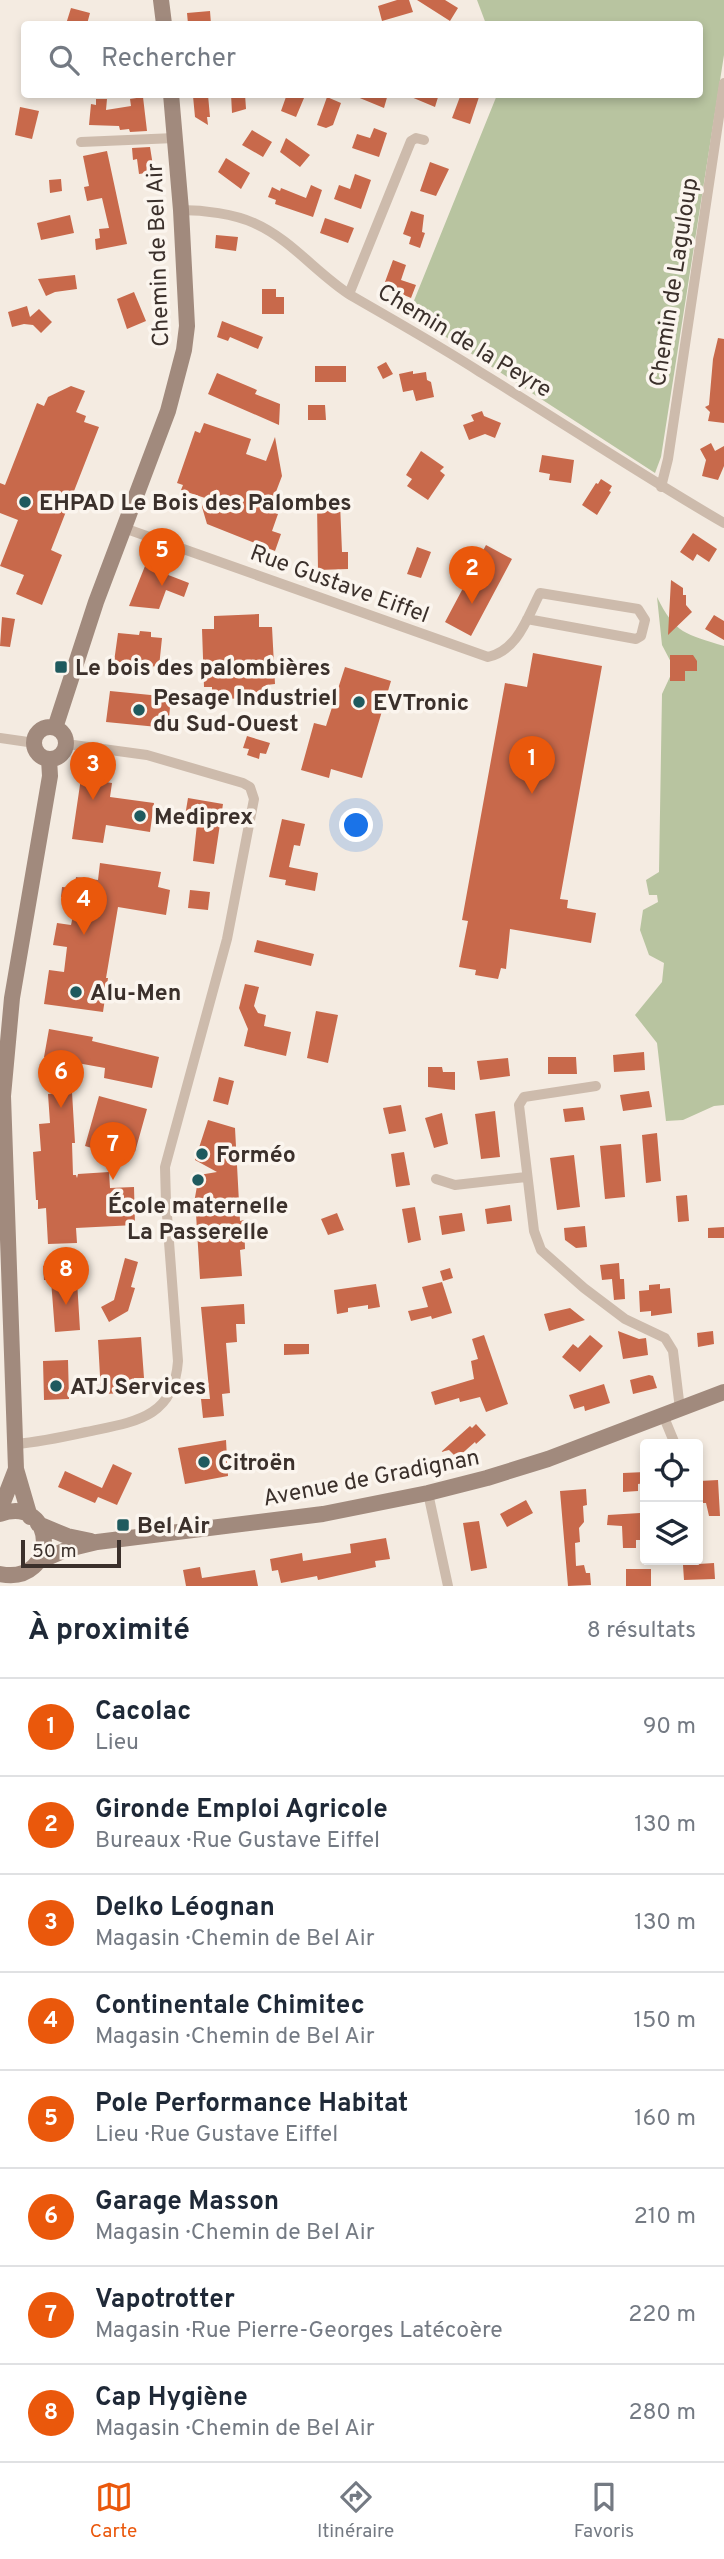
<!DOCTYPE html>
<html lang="fr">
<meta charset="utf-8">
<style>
:root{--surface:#fff;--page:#f6f6f7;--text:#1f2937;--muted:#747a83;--line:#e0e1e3;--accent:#ea580c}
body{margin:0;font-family:Overpass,sans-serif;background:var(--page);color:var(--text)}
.controls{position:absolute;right:21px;bottom:21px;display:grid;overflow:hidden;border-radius:7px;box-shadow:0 4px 10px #0003}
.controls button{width:63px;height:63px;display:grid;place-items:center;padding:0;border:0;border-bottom:2px solid var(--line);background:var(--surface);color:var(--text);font:35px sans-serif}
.scale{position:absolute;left:21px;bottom:18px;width:100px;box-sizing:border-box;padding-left:7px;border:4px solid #3b302b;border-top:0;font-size:19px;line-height:24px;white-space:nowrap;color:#3b302b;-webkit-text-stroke:5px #fbf5ee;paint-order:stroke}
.you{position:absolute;left:357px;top:826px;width:24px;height:24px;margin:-18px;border:5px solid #fff;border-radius:50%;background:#1a73e8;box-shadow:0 0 0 10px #1a73e833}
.badge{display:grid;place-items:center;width:46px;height:46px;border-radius:50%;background:var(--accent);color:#fff;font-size:23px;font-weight:700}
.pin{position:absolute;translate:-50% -58px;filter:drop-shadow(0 2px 4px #0008)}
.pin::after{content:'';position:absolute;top:37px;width:24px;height:21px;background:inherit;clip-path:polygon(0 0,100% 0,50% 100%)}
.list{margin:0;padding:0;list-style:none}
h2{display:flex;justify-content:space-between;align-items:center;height:91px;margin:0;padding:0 28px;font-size:30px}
h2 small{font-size:23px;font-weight:400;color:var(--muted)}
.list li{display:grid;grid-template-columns:46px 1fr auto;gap:21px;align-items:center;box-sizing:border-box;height:98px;padding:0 28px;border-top:2px solid var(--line)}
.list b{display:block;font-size:26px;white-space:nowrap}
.list p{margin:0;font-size:23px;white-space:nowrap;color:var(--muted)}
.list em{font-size:23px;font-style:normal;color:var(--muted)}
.icon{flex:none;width:38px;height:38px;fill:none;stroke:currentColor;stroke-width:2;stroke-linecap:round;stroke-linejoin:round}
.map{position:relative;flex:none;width:724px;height:1586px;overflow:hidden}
.search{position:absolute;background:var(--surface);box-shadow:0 4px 10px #0003;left:21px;right:21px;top:21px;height:77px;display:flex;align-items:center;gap:18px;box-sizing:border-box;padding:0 24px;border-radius:7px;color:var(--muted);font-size:26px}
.sheet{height:875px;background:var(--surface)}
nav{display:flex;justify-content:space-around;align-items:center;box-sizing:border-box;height:98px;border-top:2px solid var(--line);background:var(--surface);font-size:19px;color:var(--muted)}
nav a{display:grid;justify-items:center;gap:4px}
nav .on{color:var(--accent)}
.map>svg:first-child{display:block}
.green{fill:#b8c4a0}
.building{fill:#c8694b}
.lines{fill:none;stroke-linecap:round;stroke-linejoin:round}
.street{stroke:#cdbbac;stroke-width:10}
.secondary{stroke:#a18a7d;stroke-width:16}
.poi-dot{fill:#1f5a5e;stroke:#fbf5ee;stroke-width:2.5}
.labels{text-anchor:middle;stroke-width:7;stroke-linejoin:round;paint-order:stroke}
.street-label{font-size:23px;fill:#3b302b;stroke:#fbf5ee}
.poi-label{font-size:23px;font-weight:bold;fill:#3b302b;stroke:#fbf5ee;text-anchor:start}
</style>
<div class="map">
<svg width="724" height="1586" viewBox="0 0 724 1586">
<rect width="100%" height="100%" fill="#f4ebe1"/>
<path class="green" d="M477,0H724V55L661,457L655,473L409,313L497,95L700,94V24H486Z
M657,597C675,634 686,634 724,646V1105L714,1106L683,1120L666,1121L657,1043L635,1015L662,982L664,963L649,955L640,930L643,910L658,902L657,895H649L646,880L659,872L662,694L674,668L662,645Z"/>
<path class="building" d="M397,0H409L413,12L382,21L378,6Z
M417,0H445L458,8L450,21Z
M71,8L90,13L87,24H66Z
M210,11L211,24H188L187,13Z
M231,94H245L246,109L232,113Z
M287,94L304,98L296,117L281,111Z
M350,94H388L384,108Z
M404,94H439L435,107Z
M461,94H480L470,124L452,118Z
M208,95L210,117H207L208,125L195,117L193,96Z
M143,97L147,131L130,132L129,129L120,130L119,126L89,125L91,104L96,105V99H107L106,110L131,106L130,99Z
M327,97L341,103L333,125L326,128L317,125Z
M20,107L39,111L32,139L15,135Z
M374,128L387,133L379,157L352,148L357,134L370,138Z
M252,130L272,142L263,157L242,145Z
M286,138L310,155L300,167L280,152Z
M150,147L154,172L139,174L137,159L133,160L132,148Z
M107,151L127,244L96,250L95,239L100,238L99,229L109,228L102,198L87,201L84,187L89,186L83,156Z
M226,158L250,173L241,189L218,172Z
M430,162L449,169L436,196L420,191Z
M355,174L371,180L361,209L334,199L339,185L350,189Z
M61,179L62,191L50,193L49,180Z
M311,185L322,190L313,217L275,204L276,200L268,197L272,187L280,191L281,188L306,198Z
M411,211L424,215L422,232L425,233L420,248L409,244L411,237L403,234Z
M70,215L74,233L41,240L37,223Z
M325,218L354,228L348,243L320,233Z
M216,235L238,237L236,251L215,248Z
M393,260L406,265L401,280L416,285L411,298L397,292L396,294L391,284L385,282Z
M75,275L77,289L55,292L46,296L38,279Z
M262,289H276V297H284V314H262Z
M134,292L146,321L127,329L117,299Z
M27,306L30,317L39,309L52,322L41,333L33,325L24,324L12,327L8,312Z
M222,321L263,337L258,349L230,337L228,341L217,337Z
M718,338L724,339V423L708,421L710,412L705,407L709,405L713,359Z
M386,362L393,374L383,379L377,367Z
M315,366H346V382H315Z
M413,371V374L426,372L427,380L431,382L434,397L416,401L413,390L403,392L399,374Z
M217,373L257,390L255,394L280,404L279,425L208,394Z
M71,386L85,391L76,412L86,416L84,422L99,427L51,550L62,555L42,605L16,594L24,575L0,566L18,520L0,513V483L5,485L37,403L44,406L48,397Z
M308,405H325L326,420H308Z
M482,411L484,416L501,423L495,438L485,434L469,440L463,425L474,421L471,415Z
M204,423L251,439L246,454L266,461L275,437L282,476L269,510L278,514L272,531L281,534L275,551L207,524L202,507L205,498L181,490L183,485L177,483L195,431L200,433Z
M711,443L715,451L724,446V466L718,480L702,476L706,460L700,449Z
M421,451L444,467L440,471L445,475L428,500L407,486L412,479L406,475Z
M542,455L574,460L571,483L549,480L550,474L539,472Z
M601,479L612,486L609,491L611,492L597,515L582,505L596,483L598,484Z
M340,503L342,552H348V569L318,570L317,504Z
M693,533L717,549L709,562L697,554L693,561L680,552Z
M486,545L512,559L471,636L445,622Z
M417,547L431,552L421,578L407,574Z
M145,566L189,583L184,597L166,590L159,609L129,606Z
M671,580L683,588V595H686V605L692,612L668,635Z
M259,614V627H272L275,684L266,685V698L212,699V687H204L202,629H214V616Z
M714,615L724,621V640L705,629Z
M2,617L15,619L10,647L0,646Z
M140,631L151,632V637L162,638L159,667L114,662L118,633L139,635Z
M533,653L602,666L560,899L568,900L567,908L596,913L591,943L510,929L506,969L501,968L498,979L475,975L476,970L459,967L468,921L462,920L505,683L527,687Z
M670,655H693L697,661V671H685V681H670Z
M345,667L391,681L362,778L331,769L329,778L301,770L314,723L326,726Z
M110,691L171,697L168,728L106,722Z
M247,736L270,743L266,754L260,753L259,759L247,755L249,749L243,748Z
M81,778L112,783L110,797L154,803L150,832L106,825L103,843L72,839Z
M188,798L223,804L214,864L193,861L197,824L184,822Z
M282,819L305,824L300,846L294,845L289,867L318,873L315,891L285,885L286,880L269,877Z
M100,863L161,872L158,887L170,890L166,915L118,907L106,978H108L103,1012L44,1004L49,970L64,972L67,947L53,945L57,923L71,925L73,916L92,919L95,898L74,895L73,899L61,897L62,887L75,888L76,877L98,880Z
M190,890L210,892L208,910L188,908Z
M257,940L314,954L311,966L254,952Z
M245,984L259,987L254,1006L258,1013L266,1015L264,1026L291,1032L286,1056L244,1046L248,1029L239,1008Z
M316,1011L338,1015L328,1063L307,1058Z
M49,1029L93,1037L92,1041L159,1057L152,1088L104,1078L105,1068L44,1057Z
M644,1052L645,1070L614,1072L613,1055Z
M548,1057H576L577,1074H548Z
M508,1058L510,1076L480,1080L477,1061Z
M428,1067H442L443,1072H455V1090L428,1087Z
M219,1077L234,1081L228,1105L213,1101Z
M649,1091L652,1107L623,1111L620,1095Z
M72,1092L75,1143H72L73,1175H76L77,1178L78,1174L109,1172L110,1188L134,1187L135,1225L76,1228L77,1243L48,1244L46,1208L38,1209V1200H36L33,1152L41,1151L39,1124L50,1123L48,1094Z
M99,1096L147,1109L135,1152L107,1144L105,1152L85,1146Z
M401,1105L406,1131L389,1134L383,1108Z
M583,1107L585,1120L565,1122L563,1109Z
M495,1111L500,1157L481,1159L475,1114Z
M442,1113L448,1144L434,1148L425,1118Z
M208,1120L235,1128L240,1221L244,1220L245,1249L240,1250L242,1276L200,1279L196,1214H192L199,1175L217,1172L195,1160Z
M657,1133L661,1181L646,1183L642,1135Z
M621,1144L625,1197L605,1199L600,1146Z
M404,1152L410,1185L396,1187L391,1154Z
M574,1155L580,1207L557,1210L550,1158Z
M687,1195L689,1221L678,1222L676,1196Z
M510,1205L512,1221L487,1224L485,1209Z
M415,1207L421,1240L408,1243L402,1209Z
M337,1213L344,1230L328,1235L321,1219Z
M462,1213L465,1231L442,1235L439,1216Z
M585,1226L587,1247L576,1248L565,1240L564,1228Z
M724,1227V1238H708V1228Z
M125,1258L138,1262L131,1287L135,1288L128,1311L109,1322L101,1307L114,1300Z
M619,1263L620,1279H617H624L625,1299L614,1300L612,1279L602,1280L600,1265Z
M76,1264L80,1330L55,1332L51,1280H44L43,1266Z
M450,1268L453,1278L443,1281L440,1271Z
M442,1282L452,1313L432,1319L431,1316L411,1321L408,1311L428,1307L422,1287Z
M376,1284L380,1307L368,1309V1305L348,1308V1312L337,1314L334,1290Z
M660,1284V1289L670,1288L672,1313L651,1316V1311L640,1312L639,1291L649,1290V1285Z
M244,1304L245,1324H236L237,1342L226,1343L230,1393L222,1394L224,1416L203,1418L201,1399H210L201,1307Z
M570,1308L585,1320L549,1331L544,1314Z
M618,1331L639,1339L646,1338L648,1355L623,1359Z
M713,1331L714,1344L698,1347L697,1333Z
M484,1335L508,1404L486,1412L480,1397L460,1402L459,1398L435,1405L431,1392L474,1379L471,1361L478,1359L472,1339Z
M590,1335L603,1346L580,1372L562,1357L573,1344L578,1348Z
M141,1337L144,1378H134L135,1383H128L129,1393L101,1394L98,1340Z
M284,1344H309V1354L284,1355Z
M68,1360L69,1399L44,1400L43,1361Z
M649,1375L653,1376L657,1388L633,1394L630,1380Z
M604,1384L610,1403L585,1411L584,1406L574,1409L569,1395Z
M476,1424L486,1435L476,1444L475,1442L457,1458L449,1450L441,1452L470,1426L472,1428Z
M226,1440L228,1476L185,1484L178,1448Z
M113,1464L132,1473L117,1505L98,1497L95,1503L58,1487L65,1471L102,1488Z
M645,1472V1483L638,1484V1491L623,1492V1473Z
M718,1480L720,1516H709L706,1503H700L699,1481Z
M586,1489L587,1505L583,1506L584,1522L579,1528L580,1542L575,1543L576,1566L584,1565L586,1573H590L591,1585L568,1586L560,1491Z
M526,1500L533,1513L507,1527L500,1514Z
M640,1513V1521H643L641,1540H636V1548H623L622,1526L607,1525L608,1515Z
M479,1521L487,1568L471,1571L463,1523Z
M386,1538L390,1559L375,1561L376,1567L318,1580L317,1576L281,1583L278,1570L272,1571L270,1559L302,1553L303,1561L351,1553L350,1544Z
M714,1563L715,1579L684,1580L683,1565Z
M200,1567L202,1578L255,1570L258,1586H186L183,1570Z
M626,1569H651V1586H626Z"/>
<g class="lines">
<path class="street" d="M81,142L175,138
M181,210C204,210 234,214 254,223C291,239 318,275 352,296C395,321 438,345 480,372C562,422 641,475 724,523
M349,294L411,141L416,138L424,140
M661,487L668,459L724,83
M124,528L488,657C518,650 527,618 540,593L638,609L645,620L641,636L636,639L527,619
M0,738L35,743
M596,1086L524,1097L519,1105L534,1231L541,1250L584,1288L625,1319L665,1338L673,1351L680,1409
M436,1179L455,1185L526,1177
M663,1415L675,1444
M16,1444C40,1442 63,1437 86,1432C133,1422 174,1419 178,1361L166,1202L165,1167L227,939L254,799L250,787L243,783L147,755L66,744
M428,1493L448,1586"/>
<path class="secondary" d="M161,0L164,24
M34 743a16 16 0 1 1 32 0a16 16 0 1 1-32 0Z
M55,728L96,602L168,411L184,350L187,326L181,210L171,94
M0,1510L16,1469
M0,1514C57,1494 60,1586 0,1574
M30,1517L16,1469L3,1096L12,998L50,776L49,759
M38,1524L67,1536L91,1541
M40,1561L68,1549L97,1542L323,1514L428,1493L487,1478L548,1459L724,1392"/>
</g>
<g class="poi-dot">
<circle cx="25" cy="502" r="7"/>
<rect x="54" y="660" width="14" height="14" rx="3.5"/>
<circle cx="359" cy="702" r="7"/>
<circle cx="139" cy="710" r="7"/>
<circle cx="140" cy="816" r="7"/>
<circle cx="76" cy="992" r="7"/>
<circle cx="202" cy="1154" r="7"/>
<circle cx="198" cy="1180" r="7"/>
<circle cx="56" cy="1386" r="7"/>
<circle cx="204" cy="1462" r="7"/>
<rect x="116" y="1518" width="14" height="14" rx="3.5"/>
</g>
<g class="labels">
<g class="street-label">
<text transform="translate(157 255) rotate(-92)" y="8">Chemin de Bel Air</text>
<text transform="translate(673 282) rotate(-81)" y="8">Chemin de Laguloup</text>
<text transform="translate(465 340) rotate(31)" y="8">Chemin de la Peyre</text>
<text transform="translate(340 583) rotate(20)" y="8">Rue Gustave Eiffel</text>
<text transform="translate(371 1477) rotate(-11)" y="8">Avenue de Gradignan</text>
</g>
<g class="poi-label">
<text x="39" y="510">EHPAD Le Bois des Palombes</text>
<text x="75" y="675">Le bois des palombières</text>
<text x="153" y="705">Pesage Industriel<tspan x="153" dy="26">du Sud-Ouest</tspan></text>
<text x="373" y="710">EVTronic</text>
<text x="154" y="824">Mediprex</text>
<text x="90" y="1000">Alu-Men</text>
<text x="216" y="1162">Forméo</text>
<text x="198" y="1213" text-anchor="middle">École maternelle<tspan x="198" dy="26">La Passerelle</tspan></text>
<text x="70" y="1394">ATJ Services</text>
<text x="218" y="1470">Citroën</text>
<text x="137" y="1533">Bel Air</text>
</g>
</g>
</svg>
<div class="controls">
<button><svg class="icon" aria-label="locate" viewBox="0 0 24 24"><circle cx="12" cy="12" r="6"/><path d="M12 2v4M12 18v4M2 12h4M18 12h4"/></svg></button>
<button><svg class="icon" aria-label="layers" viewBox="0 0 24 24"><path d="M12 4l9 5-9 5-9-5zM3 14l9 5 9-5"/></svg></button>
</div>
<div class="scale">50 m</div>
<div class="you"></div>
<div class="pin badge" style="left:532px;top:794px">1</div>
<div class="pin badge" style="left:472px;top:604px">2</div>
<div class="pin badge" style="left:93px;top:800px">3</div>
<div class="pin badge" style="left:84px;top:935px">4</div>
<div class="pin badge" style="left:162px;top:586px">5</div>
<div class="pin badge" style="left:61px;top:1108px">6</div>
<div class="pin badge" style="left:113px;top:1180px">7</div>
<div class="pin badge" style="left:66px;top:1305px">8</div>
<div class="search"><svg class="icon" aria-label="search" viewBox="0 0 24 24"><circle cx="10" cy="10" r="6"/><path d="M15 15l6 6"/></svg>Rechercher</div>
</div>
<section class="sheet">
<h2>À proximité<small>8 résultats</small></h2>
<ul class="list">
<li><span class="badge">1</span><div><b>Cacolac</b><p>Lieu</p></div><em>90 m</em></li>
<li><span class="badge">2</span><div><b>Gironde Emploi Agricole</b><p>Bureaux · Rue Gustave Eiffel</p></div><em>130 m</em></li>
<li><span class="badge">3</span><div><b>Delko Léognan</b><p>Magasin · Chemin de Bel Air</p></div><em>130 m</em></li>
<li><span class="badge">4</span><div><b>Continentale Chimitec</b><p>Magasin · Chemin de Bel Air</p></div><em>150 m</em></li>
<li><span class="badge">5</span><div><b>Pole Performance Habitat</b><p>Lieu · Rue Gustave Eiffel</p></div><em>160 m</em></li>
<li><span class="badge">6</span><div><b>Garage Masson</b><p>Magasin · Chemin de Bel Air</p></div><em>210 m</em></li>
<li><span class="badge">7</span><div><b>Vapotrotter</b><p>Magasin · Rue Pierre-Georges Latécoère</p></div><em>220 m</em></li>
<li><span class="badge">8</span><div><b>Cap Hygiène</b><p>Magasin · Chemin de Bel Air</p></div><em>280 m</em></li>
</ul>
</section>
<nav>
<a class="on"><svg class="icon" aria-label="map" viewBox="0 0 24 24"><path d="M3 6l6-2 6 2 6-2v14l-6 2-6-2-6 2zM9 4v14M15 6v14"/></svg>Carte</a>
<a><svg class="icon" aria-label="directions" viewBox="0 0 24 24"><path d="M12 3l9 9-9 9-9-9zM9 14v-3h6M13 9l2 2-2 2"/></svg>Itinéraire</a>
<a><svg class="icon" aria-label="saved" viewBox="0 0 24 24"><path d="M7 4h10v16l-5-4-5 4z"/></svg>Favoris</a>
</nav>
